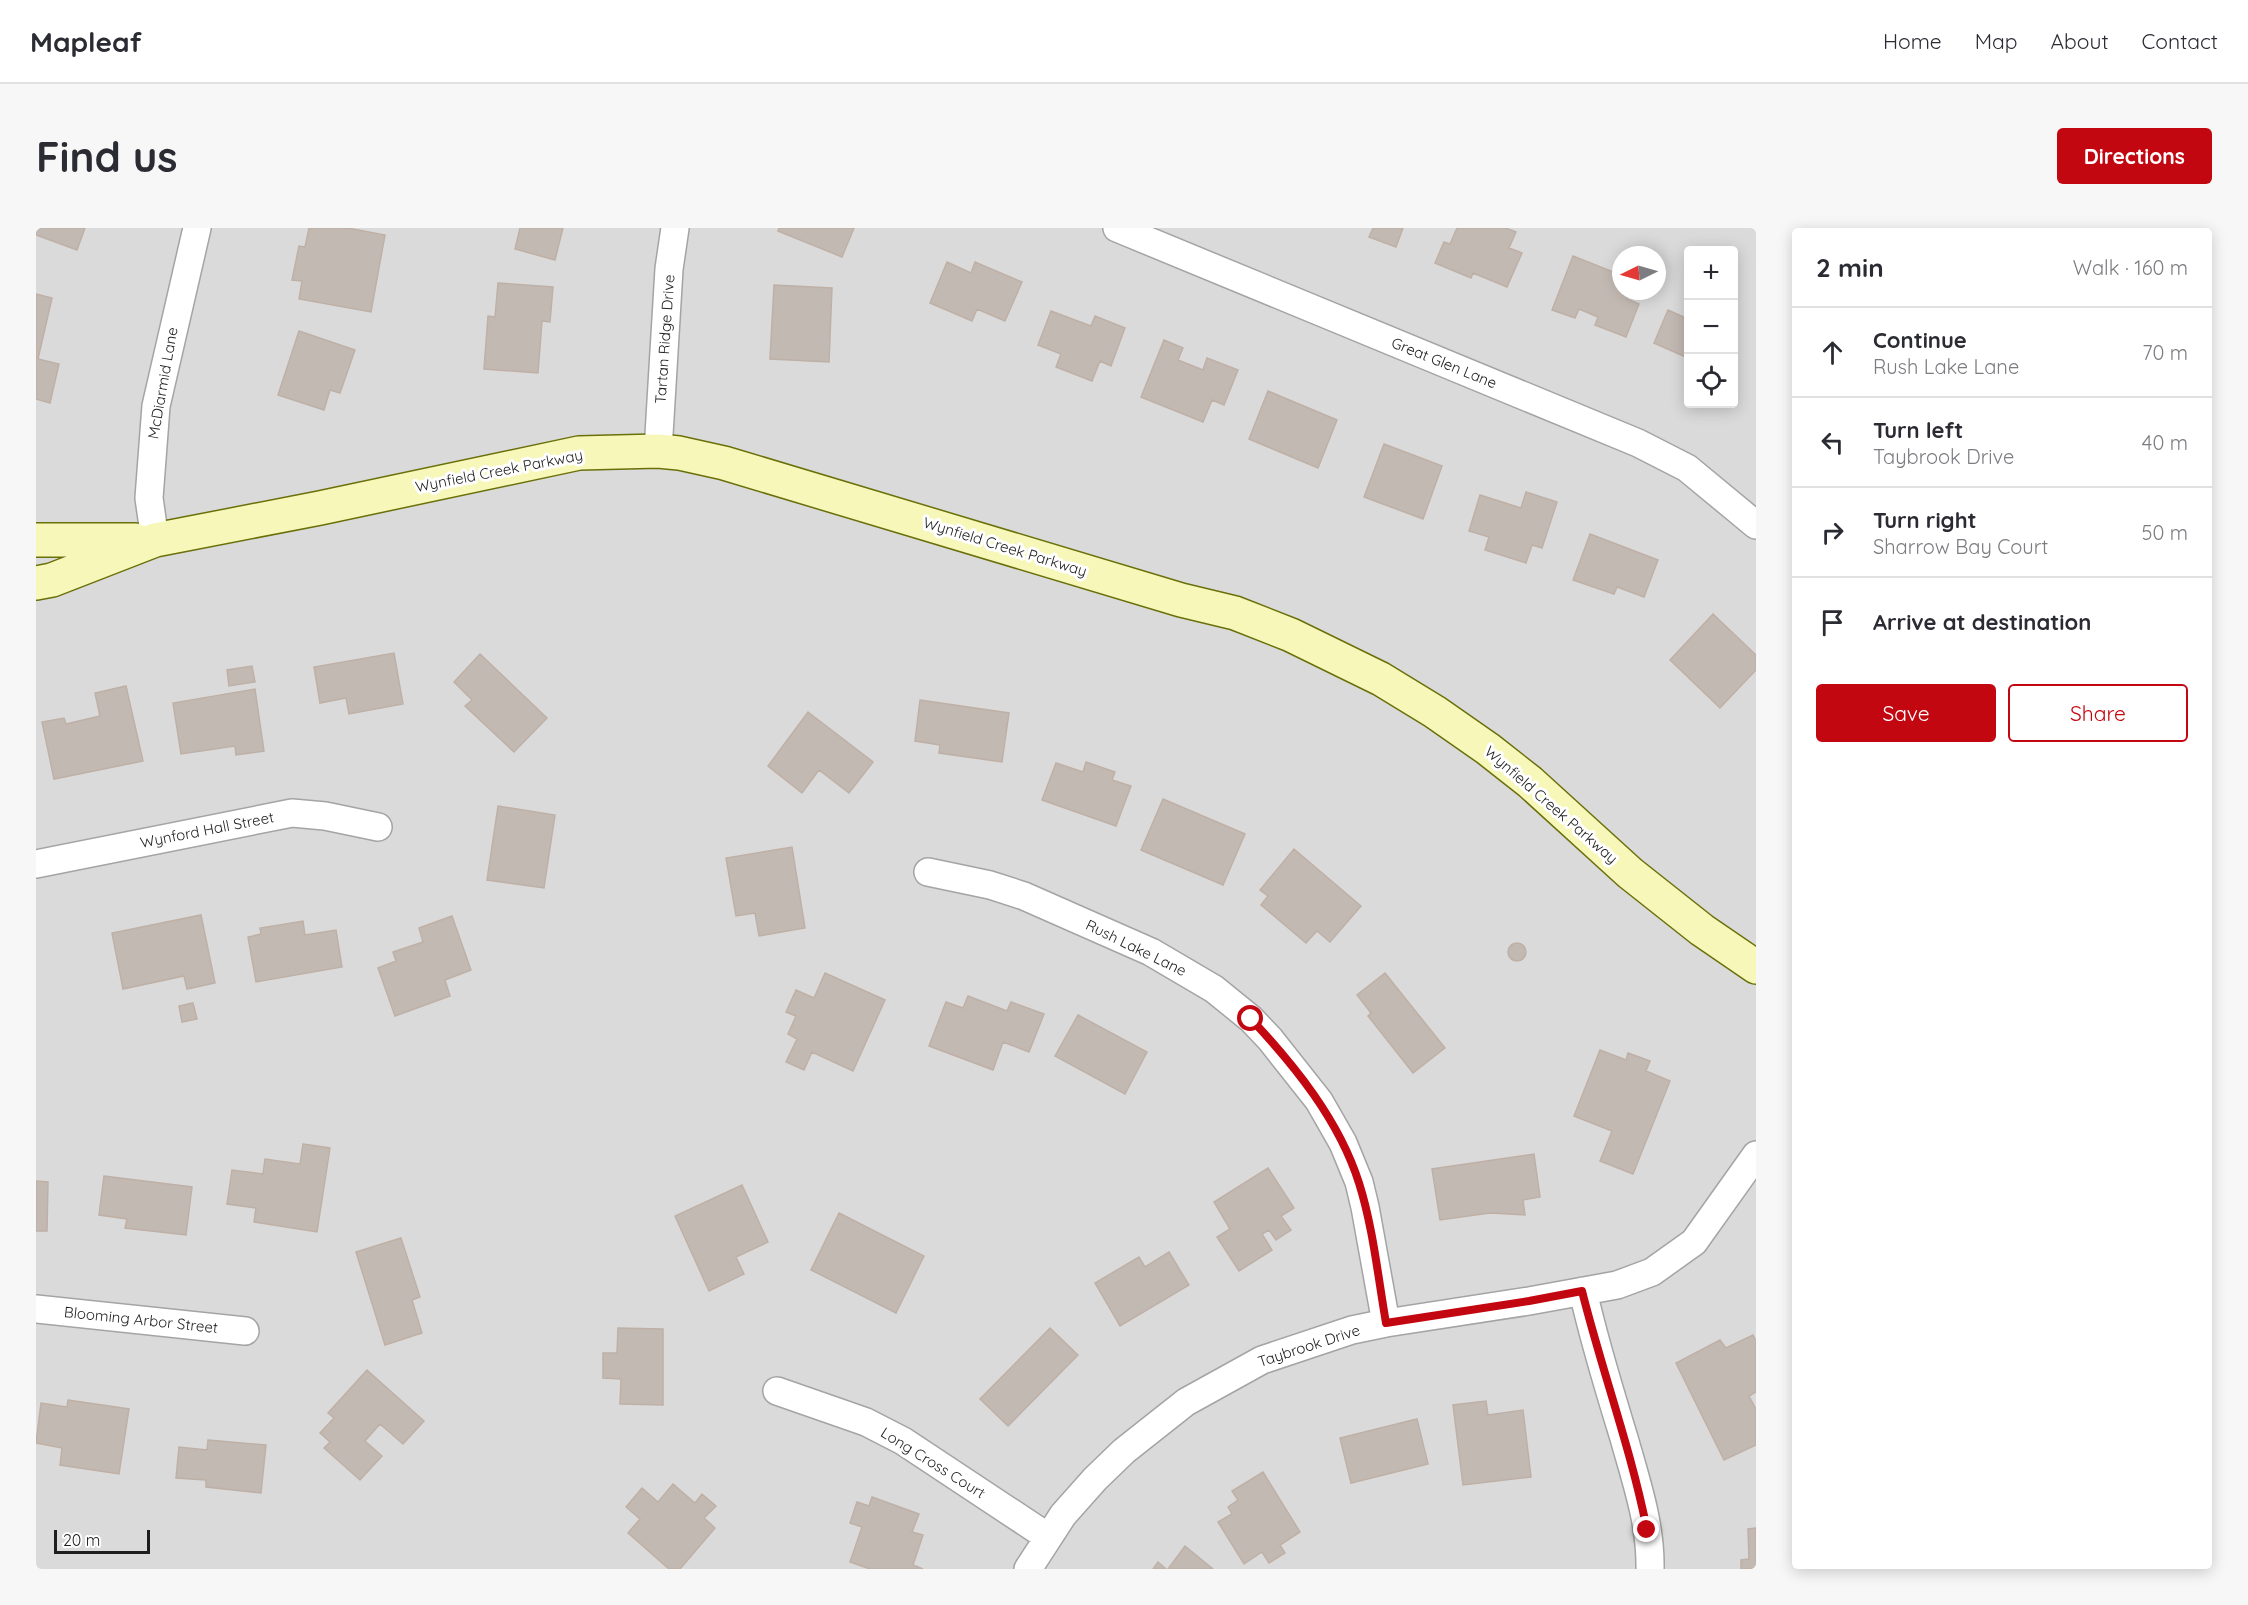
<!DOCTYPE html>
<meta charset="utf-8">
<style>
:root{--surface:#fff;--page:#f7f7f7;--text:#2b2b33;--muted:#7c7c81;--line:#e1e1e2;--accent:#c30711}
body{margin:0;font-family:Quicksand,sans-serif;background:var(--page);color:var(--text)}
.controls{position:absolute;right:18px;top:18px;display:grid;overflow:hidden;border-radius:6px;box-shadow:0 3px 15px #0003}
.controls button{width:54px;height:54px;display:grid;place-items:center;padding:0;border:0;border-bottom:2px solid var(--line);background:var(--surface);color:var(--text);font:30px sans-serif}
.compass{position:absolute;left:1576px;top:18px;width:54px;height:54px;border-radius:50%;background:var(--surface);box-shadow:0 3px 15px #0003;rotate:265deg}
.scale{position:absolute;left:18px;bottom:15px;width:96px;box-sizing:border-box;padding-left:6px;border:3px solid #1d1d1d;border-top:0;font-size:16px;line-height:21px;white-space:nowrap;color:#1d1d1d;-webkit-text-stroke:4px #fff;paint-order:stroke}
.stop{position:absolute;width:18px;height:18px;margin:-14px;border:4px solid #c30711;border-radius:50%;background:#fff}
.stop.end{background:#c30711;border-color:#fff;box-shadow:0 2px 6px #0008}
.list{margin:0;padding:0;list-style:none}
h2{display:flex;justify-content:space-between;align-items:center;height:78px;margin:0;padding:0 24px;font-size:26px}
h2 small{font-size:20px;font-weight:400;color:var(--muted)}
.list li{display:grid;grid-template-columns:39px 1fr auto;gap:18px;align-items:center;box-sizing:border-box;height:90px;padding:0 24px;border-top:2px solid var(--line)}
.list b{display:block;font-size:22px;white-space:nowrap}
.list p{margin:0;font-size:20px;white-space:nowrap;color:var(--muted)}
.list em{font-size:20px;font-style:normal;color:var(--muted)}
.actions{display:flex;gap:12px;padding:18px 24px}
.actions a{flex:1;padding:14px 0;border:2px solid var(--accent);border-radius:6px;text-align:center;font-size:21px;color:var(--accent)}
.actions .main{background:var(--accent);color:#fff}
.icon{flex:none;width:33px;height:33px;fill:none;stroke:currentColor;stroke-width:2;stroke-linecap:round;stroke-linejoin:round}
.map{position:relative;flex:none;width:1720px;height:1341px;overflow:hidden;border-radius:6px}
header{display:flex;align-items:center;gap:36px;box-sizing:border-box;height:84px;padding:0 30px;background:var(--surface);border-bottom:2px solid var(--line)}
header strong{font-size:28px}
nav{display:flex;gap:33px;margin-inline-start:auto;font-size:21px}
.intro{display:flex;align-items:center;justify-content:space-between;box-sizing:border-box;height:144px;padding:0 36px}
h1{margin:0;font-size:42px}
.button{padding:15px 27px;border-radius:6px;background:var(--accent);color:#fff;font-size:21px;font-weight:700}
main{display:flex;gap:36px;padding:0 36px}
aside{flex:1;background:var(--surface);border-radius:6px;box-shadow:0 3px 15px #0003}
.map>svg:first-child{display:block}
.residential{fill:#dbdada;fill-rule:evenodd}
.building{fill:#c2b9b3;stroke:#bfb0a6;stroke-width:1.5}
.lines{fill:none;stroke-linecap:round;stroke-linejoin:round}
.street-casing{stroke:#a4a4a4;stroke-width:30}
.secondary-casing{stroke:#6a7009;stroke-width:36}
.street{stroke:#fff;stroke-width:27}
.secondary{stroke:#f7f7b9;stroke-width:33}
.route{stroke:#c30711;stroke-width:8}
.labels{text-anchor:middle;stroke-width:6;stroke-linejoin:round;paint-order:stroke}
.street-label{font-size:15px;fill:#1d1d1d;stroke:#fff}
</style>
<header>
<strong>Mapleaf</strong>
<nav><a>Home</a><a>Map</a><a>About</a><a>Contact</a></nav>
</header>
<div class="intro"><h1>Find us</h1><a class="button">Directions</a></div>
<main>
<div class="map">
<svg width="1720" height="1341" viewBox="0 0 1720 1341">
<rect width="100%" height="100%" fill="#eeeae3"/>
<path class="residential" d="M0,0H1720V1341H0ZM1652,22H1698V176H1652ZM1585,27H1621V63H1585Z"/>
<path class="building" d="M0,0H49L41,22L0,7Z
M273,0H312L349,7L335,84L263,71L266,53L256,52L263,18L269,19Z
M484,0H527L519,32L479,21Z
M743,0H818L806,29L742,3Z
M1337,0H1367L1360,19L1333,9Z
M1421,0H1470L1480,4L1473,20L1486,25L1471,59L1437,45L1435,50L1399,35L1408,14L1414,16Z
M1537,28L1585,47V63H1594L1591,71L1603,76L1590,109L1559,97L1562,89L1543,81L1539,90L1516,82Z
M911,34L935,45L939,34L986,54L969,93L941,81L936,93L894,75Z
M462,55L517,59L514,94L506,93L502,145L448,141L452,88L459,89Z
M738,57L796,60L793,134L734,131Z
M0,66L16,70L2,131L23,136L14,175L0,171Z
M1632,82L1652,91V130L1618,115Z
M1015,83L1055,98L1059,88L1089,100L1075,138L1064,133L1056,153L1020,139L1025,126L1002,117Z
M263,103L319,122L304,165L294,162L288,182L242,167Z
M1128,112L1147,120L1142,132L1167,142L1171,130L1202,142L1188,177L1176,172L1167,194L1105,169Z
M1232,163L1301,192L1282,240L1213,211Z
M1348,216L1406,238L1387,291L1328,269Z
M1490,264L1521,274L1506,320L1496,317L1490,335L1449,322L1453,309L1433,303L1444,267L1485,280Z
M1554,306L1622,332L1608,369L1581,359L1578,366L1537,352Z
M1677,386L1720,427V442L1684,480L1634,432Z
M358,425L367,476L313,486L310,470L284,475L278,439Z
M444,426L511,490L478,524L429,478L436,472L418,454Z
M216,438L219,454L193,458L191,442Z
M90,458L107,533L18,551L6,494L28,490L30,496L64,488L59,465Z
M219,461L228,523L200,527L199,518L145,526L137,475Z
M884,472L973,485L966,534L903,525L904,517L879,513Z
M772,484L837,534L813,565L783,542L766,565L732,538Z
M1050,534L1079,544L1076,552L1095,558L1080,598L1006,572L1020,535L1047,544Z
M1127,571L1209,606L1187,657L1105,622Z
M462,578L519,587L508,660L451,652Z
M756,619L769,700L723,708L719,685L700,688L690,630Z
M1258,621L1325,678L1294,714L1281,703L1270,715L1225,677L1232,668L1224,662Z
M165,687L179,755L151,761L148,748L87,761L76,705Z
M416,688L435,742L409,752L414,768L359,788L342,740L360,733L357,724L387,714L383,700Z
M267,693L269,707L300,702L306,739L220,754L212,709L225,706L224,700Z
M1472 724a9 9 0 1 1 18 0a9 9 0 1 1-18 0Z
M789,745L849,772L817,843L776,824L768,842L750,834L761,811L752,806L760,788L750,784L760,762L778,770Z
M1349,745L1409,820L1377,845L1332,788L1335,785L1321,767Z
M932,768L971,783L975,774L1008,786L993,824L967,814L957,842L893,818L910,774L927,780Z
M157,775L161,791L146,794L143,778Z
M1042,787L1111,824L1089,866L1019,828Z
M1564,822L1590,832L1592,825L1614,833L1610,843L1634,853L1597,946L1564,933L1576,903L1538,888Z
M267,916L294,920L281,1004L218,994L220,980L191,976L196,942L227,946L229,931L264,936Z
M1498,926L1504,969L1487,972L1489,987L1454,985L1404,992L1396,941Z
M1232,940L1258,980L1245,988L1255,1002L1240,1012L1233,1002L1226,1006L1236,1022L1203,1043L1181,1009L1194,1001L1178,974Z
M68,948L156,959L150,1007L89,1000L91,991L63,987Z
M0,953L12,954L11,1003H0Z
M706,957L732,1014L700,1029L708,1046L673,1063L639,988Z
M803,985L888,1028L860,1085L775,1042Z
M365,1010L384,1069L376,1072L386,1105L349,1117L320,1024Z
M1133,1024L1153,1057L1084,1098L1059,1055L1103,1029L1109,1039Z
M582,1100L627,1101V1177L584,1176L585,1151L567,1150V1125H581Z
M1014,1100L1042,1127L972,1198L944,1171Z
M1717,1107L1720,1113V1164L1713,1168L1720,1181V1217L1688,1232L1640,1135L1684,1112L1690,1120Z
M331,1142L388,1193L367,1216L344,1196L329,1213L346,1228L324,1252L288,1220L294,1214L284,1205L298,1190L292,1185Z
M32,1172L93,1181L83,1246L24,1237L26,1220L0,1215L5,1175L31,1179Z
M1450,1173L1452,1187L1487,1182L1495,1249L1427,1257L1417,1177Z
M1381,1191L1392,1236L1315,1255L1304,1210Z
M172,1212L230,1217L225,1265L170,1259V1252L140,1250L143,1219L171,1222Z
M1227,1244L1264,1304L1244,1317L1249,1325L1233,1335L1226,1324L1208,1336L1182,1294L1196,1286L1192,1279L1202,1272L1196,1263Z
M637,1256L659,1275L666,1266L680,1278L668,1290L679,1300L644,1341H633L592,1305L604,1291L590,1279L606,1260L622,1274Z
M836,1269L883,1286L876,1304L887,1307L877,1337L887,1341H834L814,1334L826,1299L814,1295L821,1274L833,1278Z
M1720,1300V1341H1705V1332L1713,1331L1712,1301Z
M1149,1318L1177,1341H1132Z
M1122,1334L1130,1341H1117Z"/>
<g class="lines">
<g class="street-casing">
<path id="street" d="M1081,0L1602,215L1651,240L1720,297
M622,223L633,41L639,0
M119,312L113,270L120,178L161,0
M0,636L256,585L289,588L342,599
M892,644L954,657L988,668L1115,724L1178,761L1215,791L1234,811L1283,873L1307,915L1323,954L1329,979L1350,1095
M1547,1063C1558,1113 1573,1161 1588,1210C1600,1253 1615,1296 1614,1341
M0,1081L209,1103
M741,1163L830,1194L867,1213L1012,1309
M992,1341L1027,1287L1059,1251L1088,1223L1150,1174L1226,1132L1316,1102L1350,1095L1493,1073L1581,1057L1616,1044L1658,1014L1720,927"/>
</g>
<g class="secondary-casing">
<path id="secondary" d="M0,312H99
M0,355L16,352L119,312L284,280L543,225L622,223L643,225L688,235L1145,372L1199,385L1255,407L1345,451L1399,484L1452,521L1494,554L1594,645L1666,702L1720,739"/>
</g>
<use href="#street" class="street"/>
<use href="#secondary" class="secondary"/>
</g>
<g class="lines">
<path class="route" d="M1215,791C1259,838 1303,892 1323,955C1337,999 1342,1049 1350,1095L1493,1073L1546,1063C1566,1143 1595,1221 1611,1302"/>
</g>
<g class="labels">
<g class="street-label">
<text transform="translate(629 111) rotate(-86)" y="5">Tartan Ridge Drive</text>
<text transform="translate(1408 135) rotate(22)" y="5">Great Glen Lane</text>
<text transform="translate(127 155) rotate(-80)" y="5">McDiarmid Lane</text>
<text transform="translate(463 243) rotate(-11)" y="5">Wynfield Creek Parkway</text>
<text transform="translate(969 319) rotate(17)" y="5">Wynfield Creek Parkway</text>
<text transform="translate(1515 577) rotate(41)" y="5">Wynfield Creek Parkway</text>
<text transform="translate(171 602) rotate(-11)" y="5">Wynford Hall Street</text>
<text transform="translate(1100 720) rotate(26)" y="5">Rush Lake Lane</text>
<text transform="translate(105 1092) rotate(6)" y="5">Blooming Arbor Street</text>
<text transform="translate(1273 1118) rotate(-18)" y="5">Taybrook Drive</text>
<text transform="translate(897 1235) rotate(32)" y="5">Long Cross Court</text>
</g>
</g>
</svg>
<div class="controls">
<button>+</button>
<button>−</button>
<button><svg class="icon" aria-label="locate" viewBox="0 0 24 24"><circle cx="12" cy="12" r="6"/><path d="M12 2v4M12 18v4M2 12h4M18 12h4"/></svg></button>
</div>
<svg class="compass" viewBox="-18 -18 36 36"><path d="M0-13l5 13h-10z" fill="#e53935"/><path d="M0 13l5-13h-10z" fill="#7c7c81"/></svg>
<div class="scale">20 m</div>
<div class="stop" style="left:1215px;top:791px"></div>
<div class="stop end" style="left:1611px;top:1302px"></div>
</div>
<aside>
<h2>2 min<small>Walk · 160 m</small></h2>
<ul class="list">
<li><svg class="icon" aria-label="ahead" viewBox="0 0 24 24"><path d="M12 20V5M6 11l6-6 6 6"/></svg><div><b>Continue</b><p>Rush Lake Lane</p></div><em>70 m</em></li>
<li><svg class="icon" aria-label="left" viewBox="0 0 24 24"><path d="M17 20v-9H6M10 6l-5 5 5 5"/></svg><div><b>Turn left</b><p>Taybrook Drive</p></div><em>40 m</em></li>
<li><svg class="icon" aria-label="right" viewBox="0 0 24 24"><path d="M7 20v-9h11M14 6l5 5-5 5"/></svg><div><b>Turn right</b><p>Sharrow Bay Court</p></div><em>50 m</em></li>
<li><svg class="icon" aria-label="arrive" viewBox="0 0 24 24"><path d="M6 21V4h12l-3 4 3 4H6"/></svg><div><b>Arrive at destination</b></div></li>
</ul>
<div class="actions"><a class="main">Save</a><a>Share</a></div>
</aside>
</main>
